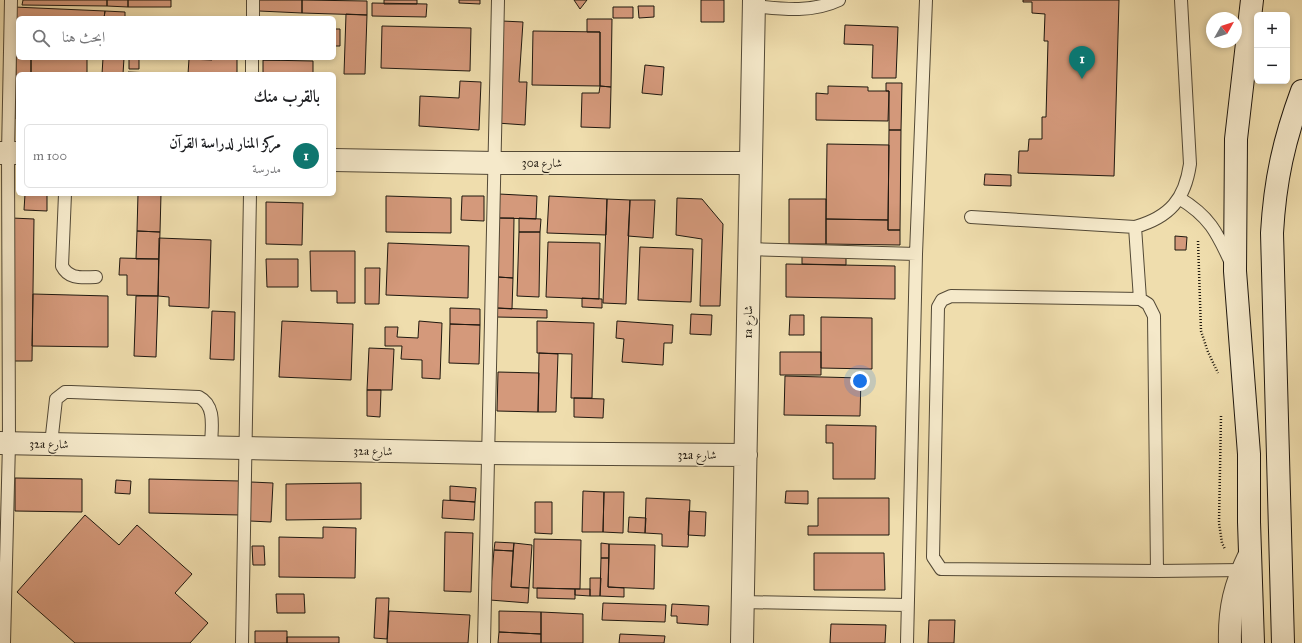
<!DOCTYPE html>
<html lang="ar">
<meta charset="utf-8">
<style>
:root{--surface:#fff;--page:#f6f6f6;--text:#202124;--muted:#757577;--line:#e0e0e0;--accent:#0f766e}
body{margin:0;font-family:"IM FELL Great Primer",Amiri,serif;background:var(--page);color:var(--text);direction:rtl}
.controls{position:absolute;right:12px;top:12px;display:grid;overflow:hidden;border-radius:6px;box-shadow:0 2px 6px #0003}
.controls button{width:36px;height:36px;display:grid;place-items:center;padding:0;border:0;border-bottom:1px solid var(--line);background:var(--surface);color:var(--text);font:20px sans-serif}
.compass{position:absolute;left:1206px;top:12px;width:36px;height:36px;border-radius:50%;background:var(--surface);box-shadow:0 2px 6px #0003;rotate:51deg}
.you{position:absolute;left:860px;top:381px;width:14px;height:14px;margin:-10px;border:3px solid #fff;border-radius:50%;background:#1a73e8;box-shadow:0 0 0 6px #1a73e833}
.badge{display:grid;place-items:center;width:26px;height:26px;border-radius:50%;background:var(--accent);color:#fff;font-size:13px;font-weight:700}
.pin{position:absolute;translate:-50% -33px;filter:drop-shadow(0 1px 2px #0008)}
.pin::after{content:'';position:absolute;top:21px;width:14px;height:12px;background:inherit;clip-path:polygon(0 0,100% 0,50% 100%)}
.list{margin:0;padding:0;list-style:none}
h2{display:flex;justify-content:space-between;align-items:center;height:52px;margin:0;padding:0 16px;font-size:17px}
h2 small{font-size:13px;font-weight:400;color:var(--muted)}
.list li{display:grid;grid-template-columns:26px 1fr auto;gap:12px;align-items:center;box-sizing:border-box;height:64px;margin:0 8px 8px;padding:0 8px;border:1px solid var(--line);border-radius:6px}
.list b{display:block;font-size:15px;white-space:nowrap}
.list p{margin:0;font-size:13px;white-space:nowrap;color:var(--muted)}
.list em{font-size:13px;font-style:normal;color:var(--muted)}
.icon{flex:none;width:22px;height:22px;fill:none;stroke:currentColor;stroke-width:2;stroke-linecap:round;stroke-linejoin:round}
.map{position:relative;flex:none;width:1302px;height:643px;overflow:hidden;direction:ltr}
.search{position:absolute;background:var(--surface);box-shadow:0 2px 6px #0003;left:16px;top:16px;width:320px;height:44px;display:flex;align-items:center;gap:10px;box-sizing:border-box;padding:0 14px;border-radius:6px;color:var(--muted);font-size:15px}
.panel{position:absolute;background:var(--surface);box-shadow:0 2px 6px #0003;left:16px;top:72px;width:320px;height:124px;border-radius:6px;direction:rtl}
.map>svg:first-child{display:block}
.building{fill:#d4997b;stroke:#1f180f}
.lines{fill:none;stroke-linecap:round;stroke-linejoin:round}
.service-casing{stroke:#534936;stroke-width:14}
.minor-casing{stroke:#534936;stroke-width:24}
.secondary-casing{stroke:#1f180f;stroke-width:24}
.path{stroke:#1f180f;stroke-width:2.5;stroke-dasharray:1 2;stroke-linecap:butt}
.service{stroke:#f5e9ca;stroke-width:12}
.minor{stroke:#f5e9ca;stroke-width:22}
.secondary{stroke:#f5e9ca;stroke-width:22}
.labels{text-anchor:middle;stroke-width:3;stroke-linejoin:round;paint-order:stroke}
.street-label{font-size:12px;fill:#1f180f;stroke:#f5e9ca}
</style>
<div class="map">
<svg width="1302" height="643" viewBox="0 0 1302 643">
<rect width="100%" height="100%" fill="#efddad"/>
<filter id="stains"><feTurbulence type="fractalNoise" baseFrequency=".005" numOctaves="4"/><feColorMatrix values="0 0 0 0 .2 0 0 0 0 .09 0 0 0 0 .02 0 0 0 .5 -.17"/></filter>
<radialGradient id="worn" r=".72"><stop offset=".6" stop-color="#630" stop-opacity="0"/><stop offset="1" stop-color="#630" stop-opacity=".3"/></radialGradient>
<path class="building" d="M23,0H107V6L22,5Z
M107,0H128V7L107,6Z
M128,0H171V7H128Z
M259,0H302V13L259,11Z
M302,0L367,1V15L302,13Z
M384,0H417V4H384Z
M459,0H480V4L459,3Z
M574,0H587L580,9Z
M701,0H724V22H701Z
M1023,0H1119L1114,176L1018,173L1019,151H1028L1029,139H1042V117H1046L1048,41H1044L1045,14L1032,13V2H1023Z
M372,3L427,4L426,17L372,16Z
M638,6H654V17L639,18Z
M14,7L105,11L104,18H18V33H12Z
M613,7H633V18H613Z
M105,11L125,12V18H104Z
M346,14L367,15L365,74H344Z
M587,19H612L611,87L600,86V32H587Z
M502,21L523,22L519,82H527L525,125L497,123Z
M845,25L898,27L896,78H872L873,45L844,44Z
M382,26L471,28L470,71L381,68Z
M334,29H340V46H334Z
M533,31L600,32V86L532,85Z
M16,45H18V58H31V74H18V119H16Z
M31,58H87V74H31Z
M103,58H124L123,74H102Z
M129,58H139V69H129Z
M213,58H237V74H188L189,59L212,60Z
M263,58H280V60H263Z
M263,60L313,61V74H263Z
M645,65L664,67L662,95L642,93Z
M128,72L153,73V74H128Z
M460,81L481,82L479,130L419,126L420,96L459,98Z
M886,83H902L901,130H889V91H886Z
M600,86L611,87L610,128L581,127L582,93H599Z
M828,86L868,87V91H889L888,121L816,120V93L828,94Z
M889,130H901L900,230H888Z
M827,144L889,145L888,220L826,219Z
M985,174L1011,175V186L984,185Z
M25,194H47V211L24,210Z
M138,194H161L160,232L137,231Z
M499,194L537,196L536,219L499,218Z
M386,196L451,198V233L386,232Z
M462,196H484V221L461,220Z
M549,196L607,199L606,235L547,233Z
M677,198L702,199L723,224L720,306H700L702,239L676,235Z
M607,199L630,200L626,304L603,303Z
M789,199H826V244H789Z
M630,200H655L653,238L628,236Z
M266,202L303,203L302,245L266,244Z
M12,218L34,219L32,361H9Z
M499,218H514L513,278L498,277Z
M519,218L541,219L540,232H519Z
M826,219L888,220V230H900V245L826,244Z
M137,231L160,232L159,259H136Z
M519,232H540L539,297L517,296Z
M1175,236L1187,237L1186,250H1175Z
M159,238L211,240L209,308L169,306V297L158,296Z
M548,242L600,243L599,299L546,297Z
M388,243L469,246L468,298L386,295Z
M640,247L693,249L691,302L638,300Z
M310,251H355V303H337V291H311Z
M802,254L846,255V265L802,264Z
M120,258L159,259L158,296L127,295V275H119Z
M266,259H298V287H267Z
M786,264L895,266V299L786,297Z
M365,268H380L379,304H365Z
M498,277L513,278L512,309L497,308Z
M33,294L108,296V347L32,346Z
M136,296H158L156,357L134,356Z
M582,298L602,299V308L582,307Z
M450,308L480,309V325L450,324Z
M497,308L547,310V318L496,317Z
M212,311L235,312L234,360L210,359Z
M691,314L712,315L711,335L690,334Z
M790,315H804V335H789Z
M821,317L872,318V369L821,368Z
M282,321L353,324L351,380L279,377Z
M419,321L442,323L440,379L422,378V360L401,359L402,346H385V327H398L397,337L418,338Z
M537,321L594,323L592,398H571L572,354L537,353Z
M617,321L673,325L672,343H664L663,365L622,362L624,339L616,338Z
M450,324L480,325L479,364L449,363Z
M369,348L394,349L392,390H367Z
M780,352H821V375H780Z
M539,353L558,354L556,412H538Z
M498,372L539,373L538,412L497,411Z
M785,376L861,378L860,416L784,415Z
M367,390H381L380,417L367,416Z
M574,398L604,399L603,418L574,417Z
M826,425L876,426L875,479H833V443H826Z
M15,478L82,479V512L15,511Z
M149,479L240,481V515L149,513Z
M116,480L131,481L130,494L115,493Z
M251,482L273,483L271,522L250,521Z
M361,483V519L286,520V484Z
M450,486L476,488L475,502L450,500Z
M583,491L604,492L603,532H582Z
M786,491H808V504L785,503Z
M604,492H624L623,533L603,532Z
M646,498L690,500L688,547L662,546V534L645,533Z
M818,498H889V535H808V526H818Z
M443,500L475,502L474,520L442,518Z
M535,502H552V534L535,533Z
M689,511L706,512L705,536L688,535Z
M85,515L119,545L137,525L192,574L175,593L208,623L190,643H75L17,592Z
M629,517L646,518L645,533L628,532Z
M323,527L356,528L355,578L279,577V537L323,538Z
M445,532L473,533L471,592L444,591Z
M534,539L581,540L580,589L533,588Z
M495,542L514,543L513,551L494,550Z
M514,543L532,545L529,588L511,587Z
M601,543L609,544V558H601Z
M609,544L655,545L654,589L608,587Z
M252,546H264L265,565H253Z
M494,550L513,551L511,587L529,588L528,603L490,600Z
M814,553H884L885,590H814Z
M601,558H609L608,587L624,588V597L600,596Z
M590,578H601L600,596H590Z
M537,588L575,589V599L537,598Z
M575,589H590V596L575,595Z
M276,594H304L305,613H277Z
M376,598H389L387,639L374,638Z
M603,603L666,605L665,622L602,620Z
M672,604L709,606L708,625L677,623V616H671Z
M389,611L470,615L468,643H387Z
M499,611L541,612V634L499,632Z
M541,612L583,614V643H541Z
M929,620H955L954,643H928Z
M831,624L886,625L885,643H830Z
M255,631H287V643H255Z
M499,632L541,634V643H498Z
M620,634L665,636L664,643H619Z
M287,637H339V643H287Z"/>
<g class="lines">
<g class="service-casing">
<path id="service" d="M754,6C782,9 812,13 839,0
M253,18V0
M252,74V58
M65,194L62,266C69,280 83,277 96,277
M1179,198C1209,216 1217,232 1231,263
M971,217L1135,227C1170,217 1185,199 1190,164L1181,0
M1135,227L1140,299
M749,249L916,254
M51,444L56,399L65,392H71L199,397C217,406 211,430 211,447
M1157,571L1154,316L1148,304L1140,299L951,296L942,300L938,307L933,557L941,569L1157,571L1243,570
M743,602L907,605
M4,643L9,443L8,153L11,0
M242,643L250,194
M484,643L498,0
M907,643L916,254L926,0"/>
</g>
<g class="minor-casing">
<path id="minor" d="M0,153H18
M334,160L494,163H751
M0,443L488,453L746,455
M742,643L754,0
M1230,643C1229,608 1235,585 1250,554"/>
</g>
<g class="secondary-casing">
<path id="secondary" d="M1252,0L1236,139L1235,271L1249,454V522L1253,643
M1283,643L1272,233C1275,180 1284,140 1302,91"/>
</g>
<path class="path" d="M1198,241L1201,331L1208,352L1218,373
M1221,416L1219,523L1222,543L1225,549"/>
<use href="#service" class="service"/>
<use href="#minor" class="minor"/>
<use href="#secondary" class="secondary"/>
</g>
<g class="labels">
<g class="street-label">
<text x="542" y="167">30a شارع</text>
<text transform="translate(748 322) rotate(-89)" y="4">1a شارع</text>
<text transform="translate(49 444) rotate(1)" y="4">32a شارع</text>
<text transform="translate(373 451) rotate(1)" y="4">32a شارع</text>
<text x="697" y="459">32a شارع</text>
</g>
</g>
<rect width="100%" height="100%" filter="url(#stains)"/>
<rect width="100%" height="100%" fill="url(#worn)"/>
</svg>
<div class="controls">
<button>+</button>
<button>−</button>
</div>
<svg class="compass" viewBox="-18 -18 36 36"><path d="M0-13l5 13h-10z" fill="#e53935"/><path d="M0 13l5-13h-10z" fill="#757577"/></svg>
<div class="you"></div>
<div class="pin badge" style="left:1082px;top:79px">1</div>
<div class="search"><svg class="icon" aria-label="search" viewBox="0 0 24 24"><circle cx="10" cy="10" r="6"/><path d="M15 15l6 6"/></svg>ابحث هنا</div>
<section class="panel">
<h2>بالقرب منك<small></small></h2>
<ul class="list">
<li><span class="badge">1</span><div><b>مركز المنار لدراسة القرآن</b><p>مدرسة</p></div><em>100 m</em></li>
</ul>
</section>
</div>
